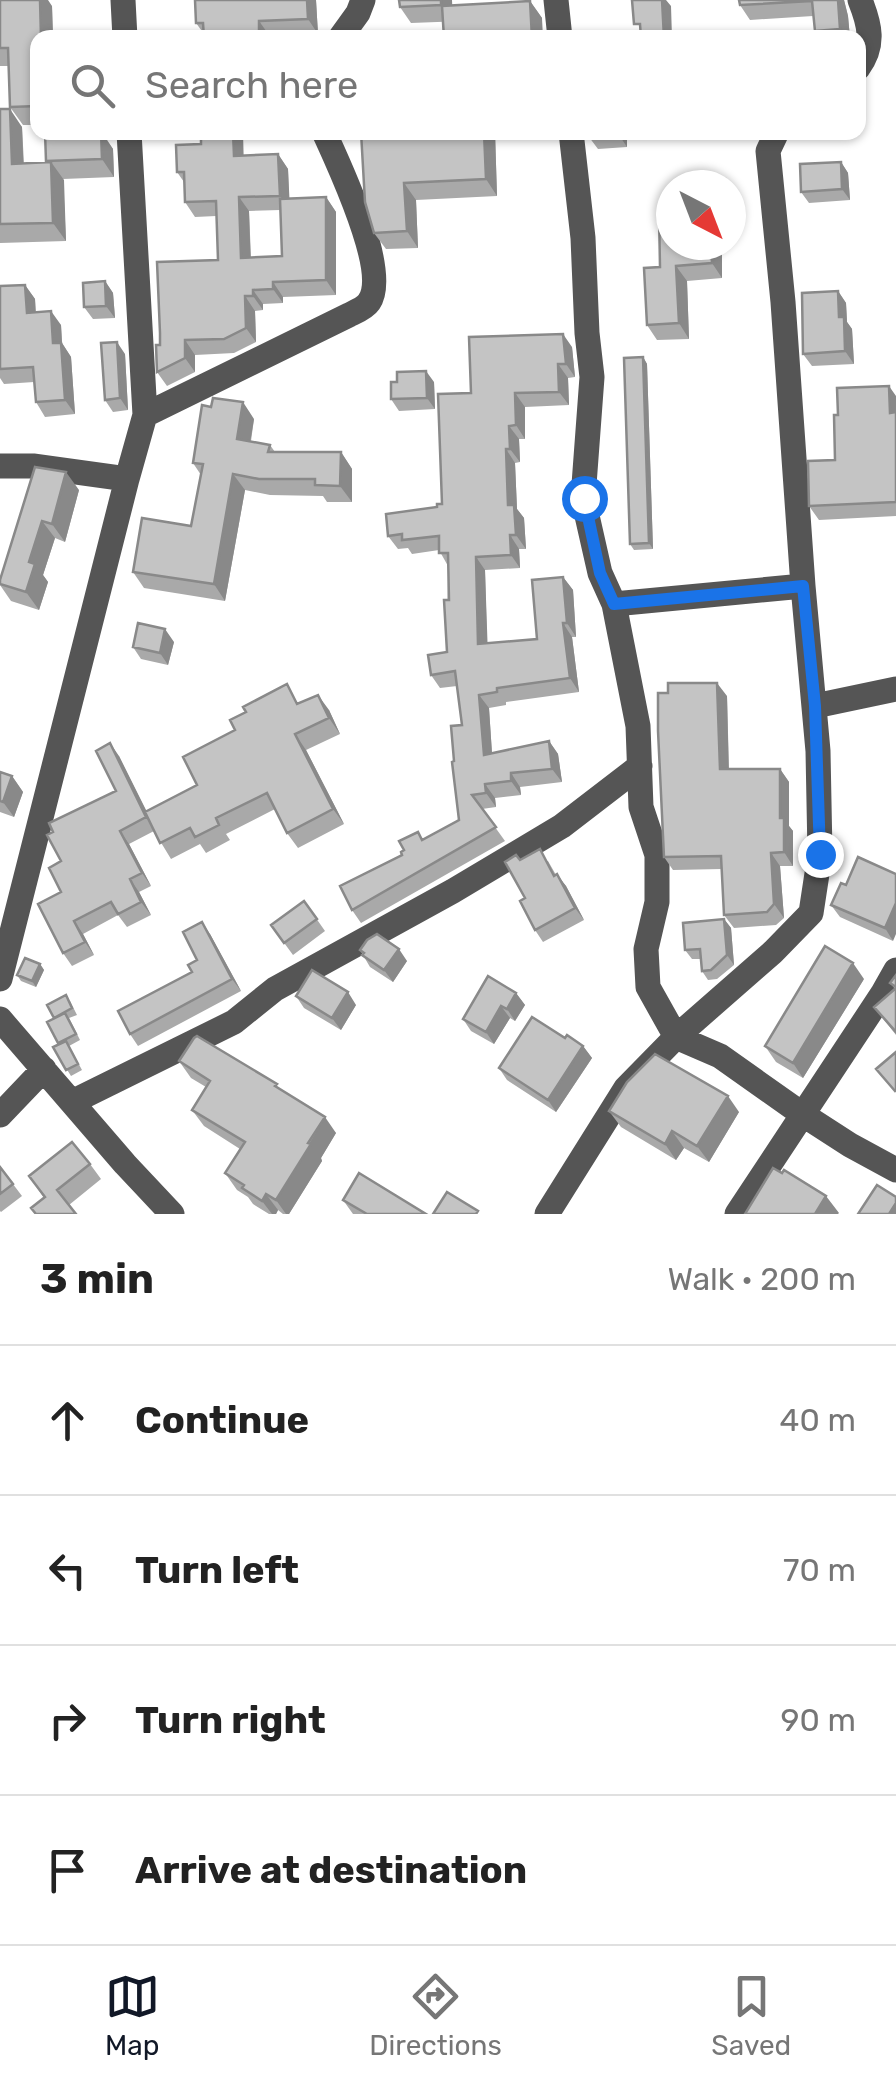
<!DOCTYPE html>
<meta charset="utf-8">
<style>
:root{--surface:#fff;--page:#f6f6f6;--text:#222;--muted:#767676;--line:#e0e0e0;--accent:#111827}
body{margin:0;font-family:Rubik,sans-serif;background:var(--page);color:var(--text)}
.compass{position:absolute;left:656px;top:170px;width:90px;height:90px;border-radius:50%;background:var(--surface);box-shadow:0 2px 8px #0004;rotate:138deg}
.stop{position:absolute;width:30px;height:30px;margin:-22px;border:8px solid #1a73e8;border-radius:50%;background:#fff}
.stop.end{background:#1a73e8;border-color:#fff;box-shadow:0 2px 10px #0008}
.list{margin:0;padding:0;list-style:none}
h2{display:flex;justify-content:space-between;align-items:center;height:130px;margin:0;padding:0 40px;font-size:42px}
h2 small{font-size:32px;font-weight:400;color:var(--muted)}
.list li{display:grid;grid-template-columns:65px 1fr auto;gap:30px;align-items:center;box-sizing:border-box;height:150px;padding:0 40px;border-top:2px solid var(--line)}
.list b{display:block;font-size:38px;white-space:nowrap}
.list em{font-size:32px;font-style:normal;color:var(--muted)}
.icon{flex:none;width:55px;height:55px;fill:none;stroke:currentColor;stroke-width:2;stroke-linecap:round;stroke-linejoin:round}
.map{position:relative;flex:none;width:896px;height:1214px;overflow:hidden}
.search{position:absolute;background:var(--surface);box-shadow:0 2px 8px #0004;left:30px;right:30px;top:30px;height:110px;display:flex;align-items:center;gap:25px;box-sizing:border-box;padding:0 35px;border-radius:20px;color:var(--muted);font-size:38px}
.sheet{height:730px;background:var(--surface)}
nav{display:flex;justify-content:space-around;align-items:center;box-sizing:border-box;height:140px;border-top:2px solid var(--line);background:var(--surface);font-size:28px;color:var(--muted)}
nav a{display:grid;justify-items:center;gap:5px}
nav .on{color:var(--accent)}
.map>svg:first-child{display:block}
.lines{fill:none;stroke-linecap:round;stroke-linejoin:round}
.minor{stroke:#555;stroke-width:25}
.wall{fill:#a9a9a9;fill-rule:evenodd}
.shaded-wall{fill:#898989}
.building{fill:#c4c4c4;stroke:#898989;stroke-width:2.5}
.route{stroke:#1a73e8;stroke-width:12}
</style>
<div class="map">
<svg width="896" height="1214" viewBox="0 0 896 1214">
<rect width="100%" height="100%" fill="#fff"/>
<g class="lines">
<path class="minor" d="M123,0L125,38
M556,0L560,38
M340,38L358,13L363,0
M858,68C875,45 870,25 860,0
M571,132L583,238L587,333L592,377L583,498L600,573L614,604L638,726L641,807L657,855V902L646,949L648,987L676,1037L720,1056L802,1114L850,1145L896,1170
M145,415L349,315C355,312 365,308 369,302C390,272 339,165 324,132
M0,466H33L127,479
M614,604L803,586
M815,706L896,689
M0,979L127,479L145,415L129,132
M0,1019L125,1164L172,1214
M72,1102L234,1022L275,989L453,891L562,826L640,766
M0,1115L44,1069
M547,1214L626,1088L676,1037L773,952L811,913L820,854L818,751L803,586L783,302L768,151L777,132
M737,1214L883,993L896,970"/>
</g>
<path class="wall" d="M0,0L52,6L53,38H38V125H23L10,107L9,66H0Z
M195,0H316L318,34L269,35L204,34L196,23Z
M399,0H452V5L530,1L542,18L411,23L400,7Z
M739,0H844L848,16L850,38H819L815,31L813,16L750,20L740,5Z
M0,109L22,127L24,164L47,163L45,132H102L113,149L114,177L63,179L66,241L0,243Z
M361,132H495L497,196L416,200L418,248L386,249L374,233Z
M589,132H627V147L598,149L589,137Z
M675,132H707V137L679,139Z
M201,144L243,156L278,154L288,169L289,198L326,197L336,212V295L283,297V303L263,304V310L255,311L256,342L234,353L195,355V372L167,386L157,372L160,345L218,260L216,216L195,217L185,202L184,182L177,172ZM280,210L282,256L251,257L249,211Z
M841,162L848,173L850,200L809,203L801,192Z
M722,245V278L687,281L689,339L657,340L647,325L660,267Z
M105,281L113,293L115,318L93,319L84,307Z
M25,285L35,299L36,312L61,325L62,343L71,357L75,414L45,417L36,402L34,382L4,384L0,378V286Z
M838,291L846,303L847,322L852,329L854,364L812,366L803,354Z
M572,347L575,377L568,378L569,405L525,407V439H519L520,462L515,463L517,509L524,518L526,549H519L520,568L485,570L487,643L537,639L563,577L573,590L576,637H572L579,692L506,702V705L489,708L492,753L549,741L558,754L562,782L520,787L521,795L495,798L496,807L482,809L505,841L361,923L352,910L402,855L423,839L459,820L454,761L462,725L457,686L440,688L431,675L447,652L448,566L439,550L412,554L408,548L398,549L388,536L442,504L471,393Z
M125,354L128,410L113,412L105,400Z
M643,357L647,364L653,549L634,550L630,544Z
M434,382L435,409L399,411L391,399Z
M896,396V516L819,520L809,506L835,460L838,415Z
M254,419L251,441L270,445L275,452H341L352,469V502H327L323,496L270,495L245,490L225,601L144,588L133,572L191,526L201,475L193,463Z
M79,490L65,542L55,538L43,575L48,582L39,610L11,601L0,585V580L21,515L20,513Z
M174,642L168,665L141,659L133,647Z
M727,696L729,769H780L789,782V826L793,831V866H780L784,918L776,925L734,928L724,915L722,869L673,870L664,857Z
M299,703L329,710L340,734L306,750L344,824L298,848L287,833L275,809L226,834L230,840L206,853L200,844L171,859L154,831L129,844L151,886L139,892L151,915L127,927L118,915L83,934L94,955L72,966L63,953L61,892L116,791L119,756L146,811L197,785Z
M0,772L12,776L23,792L14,817L0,812Z
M858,857L893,941L840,917L831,905L846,885Z
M520,860L548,861L556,875L566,886L584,920L543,942L535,930Z
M304,901L325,931L293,955L271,925Z
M724,919L731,928L734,965L717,979L708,980L702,971L701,959H692L685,950Z
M210,934L241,991L138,1046L130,1034L192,972Z
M360,950L407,961L393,982L370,967Z
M40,964L44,970L36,987L21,981L17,975Z
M896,975V1035L874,1007L895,989L890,983Z
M864,979L803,1078L776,1062L765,1046Z
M516,993L525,1005L515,1021L510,1018L494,1044L471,1031L463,1019Z
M296,996L356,1005L341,1030L304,1008Z
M70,1001L77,1015L69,1018L80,1040L69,1046L82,1070L71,1076L53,1047L59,1044L54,1018Z
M565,1038L583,1046L592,1058L556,1112L507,1080L499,1068Z
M179,1061L282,1091L336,1133L321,1158L322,1161L289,1214H283L278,1210L276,1214H269L253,1204L248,1197L237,1190L225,1173L240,1149L204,1126L192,1110L206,1087L191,1078Z
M609,1111L739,1112L709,1162L684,1148L676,1160L621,1127Z
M90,1164L101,1179L69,1205L44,1198L29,1176Z
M0,1167L22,1196L1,1212L0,1211Z
M343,1200L426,1214H353Z"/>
<path class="shaded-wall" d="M40,0H48L52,6L53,38H41Z
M307,0H316L318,34L308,19Z
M441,0H452L453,21L441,5Z
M662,0H666L671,6L672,38H664Z
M838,0H844L848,16L850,38H846L840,29Z
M530,1L542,18L543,38H532Z
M259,21L269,35V38H259Z
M10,109L22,127L24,182L12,164Z
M101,132L113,149L114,177L102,159Z
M233,132H243L244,170L234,156Z
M484,132H495L497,196L486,179Z
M619,132H627V147L619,135Z
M278,154L288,169L290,210L280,196Z
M51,162L64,180L66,241L53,223Z
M841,162L848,173L850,200L842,189Z
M404,183L416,200L418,248L407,231Z
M731,188L736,194L737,228L731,219Z
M239,197L249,211L251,272L241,258Z
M326,197L336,212V295L326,280Z
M711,245H722V278L712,263Z
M676,266L687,281L689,339L679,323Z
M105,281L113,293L115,318L106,306Z
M273,282L283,297V303L273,289Z
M25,285L35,299L36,327L27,313Z
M253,290L263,304V310L253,296Z
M838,291L846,303L847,322L852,329L854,364L845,351L839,317Z
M245,296L255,311L256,342L246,328Z
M51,311L61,325L62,343L71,357L75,414L65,400L53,343Z
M563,334L572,347L575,377L566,364Z
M185,340L195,355V372L185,358Z
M117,342L125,354L128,410L120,398Z
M643,357L647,364L653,549L649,543Z
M558,364L568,378L569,405L559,392Z
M426,371L434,382L435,409L427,398Z
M889,386L896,396V421L890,413Z
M515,393L525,407V439L516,425Z
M243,402L254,419L248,455L237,439Z
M509,426L519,439L520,462L510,449Z
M506,449L515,463L517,509L524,518L526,549L516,535L508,505Z
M341,452L352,469V502L340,486Z
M66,472L79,490L65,542L52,524Z
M233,474L245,490L225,601L214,584Z
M42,521L55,538L43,575L48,582L39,610L26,592L29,562Z
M510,535L519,549L520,568L511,555Z
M476,557L485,570L488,657L478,644Z
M563,577L573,590L576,637L567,623Z
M563,623L572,637L579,692L570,678Z
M165,629L174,642L168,665L160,653Z
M717,683L727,696L729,782L720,769Z
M318,695L329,710L340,734L329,718Z
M479,695L489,708L493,769L484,755Z
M295,734L306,750L344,824L333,809Z
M549,741L558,754L562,782L552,769Z
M110,743L119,756L156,830L146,817Z
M780,769L789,782V826L793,831V866L784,852L780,818Z
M511,773L520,787L521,795L511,781Z
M12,776L23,792L14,817L3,802Z
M485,784L495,798L496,807L486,793Z
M120,831L129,844L151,886L142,873Z
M771,853L780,866L784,918L774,904Z
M557,874L566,886L584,920L575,908Z
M130,879L139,892L151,915L141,902Z
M896,903V934L893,941L885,928Z
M724,919L731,928L734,965L727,955Z
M74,921L83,934L94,955L85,942Z
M202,922L210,934L241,991L232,979Z
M399,949L407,961L393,982L384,970Z
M853,963L864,979L803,1078L793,1063Z
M40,964L44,970L36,987L32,981Z
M348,992L356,1005L341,1030L332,1018Z
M516,993L525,1005L515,1021L507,1009Z
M501,1006L510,1018L494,1044L486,1032Z
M583,1046L592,1058L556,1112L548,1100Z
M728,1096L739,1112L709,1162L697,1146Z
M325,1117L336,1133L321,1158L322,1161L289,1214H286L276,1200Z
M672,1131L684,1148L676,1160L665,1144Z
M266,1194L278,1210L276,1214H272L262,1201Z
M826,1196L839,1213L838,1214H815Z
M896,1203V1214H889Z"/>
<path class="building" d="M0,0H40L41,38H38V106L10,107L8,48H0Z
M195,0H307L308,19L259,21V38H204L203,23H196Z
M399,0H441V5L400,7Z
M632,0H662L664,38H641L640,24H634Z
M739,0H838L840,29L815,31L812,1L740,5Z
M530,1L532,38H444L442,6Z
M0,109H10L12,164L51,162L53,223L0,224Z
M45,132H101L102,159L46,161Z
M201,132H233L234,156L278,154L280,196L239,197L241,258L282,256L280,199L326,197V280L273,282V289L253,290V296H245L246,328L224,339L185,340V358L157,372L156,345H160V333L157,262L218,260L216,201L185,202L184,172H177L176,145L201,144Z
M361,132H484L486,179L404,183L407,231L374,233L365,202Z
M589,132H619V135L589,137Z
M841,162L842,189L801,192L800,164Z
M725,179V185H709L708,180Z
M659,212H671V245H711L712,263L676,266L679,323L647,325L644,268L660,267Z
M105,281L106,306L84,307L83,283Z
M25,285L27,313L51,311L53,343H61L65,400L36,402L33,367L0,369V286Z
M838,291L839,317H844L845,351L803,354L802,293Z
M563,334L566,364H558L559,392L515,393L516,425L509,426L510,449H506L508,505H514L516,535H510L511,555L476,557L478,644L537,639L532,580L563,577L567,623H563L570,678L497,688V692L479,695L484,755L549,741L552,769L511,773V781L485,784L486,793L472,795L496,827L352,910L340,886L402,855L401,852L404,850L399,841L418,832L422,840L459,820L452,762L454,761L451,726L462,725L455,671L431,675L428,655L447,652L444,600H449L448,553H439V536L402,540V534L388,536L386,514L437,507V504H442L438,394L471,393L469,337Z
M117,342L120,398L105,400L101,343Z
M643,357L649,543L630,544L624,358Z
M426,371L427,398L391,399V382H397V372Z
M889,386L890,413L896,412V502L809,506L808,461L835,460L834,415H838L837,388Z
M213,398L243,402L237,439L270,445L268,452H341L340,486L315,485V479H259L233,474L214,584L133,572L142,518L191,526L203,464L193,463L202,405L211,407Z
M35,467L66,472L52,524L42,521L29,562L35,564L26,592L0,584V580Z
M138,623L165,629L160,653L133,647Z
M668,683H717L720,769H780V818H784V852L771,853L774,904L767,912L724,915L721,856L664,857L658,731V693H668Z
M287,684L297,704L318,695L329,718L295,734L333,809L287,833L267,793L216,818L219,825L195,837L190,828L160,843L145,812L197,785L183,757L235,730L230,720L246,712L243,707Z
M110,743L146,817L120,831L142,873L130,879L141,902L118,914L111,902L74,921L85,942L63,953L38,904L61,892L49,868L61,861L47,835L53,832L49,823L116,791L96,751Z
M0,772L12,776L3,802L0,801Z
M540,849L554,876L557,874L575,908L535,930L520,901L525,898L505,862L516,855L520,860Z
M858,857L896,874V903L885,928L831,905L841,883L846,885Z
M304,901L317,919L284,943L271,925Z
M724,919L727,955L711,970L702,971L700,949L685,950L683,923Z
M202,922L232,979L130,1034L118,1011L192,972L188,965L197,960L183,932Z
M377,934L399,949L384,970L362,955L364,953L360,950L367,940Z
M825,946L853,963L793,1063L765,1046Z
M25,958L40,964L32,981L17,975Z
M312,970L348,992L332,1018L296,996Z
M896,975V987L890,983Z
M488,976L516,993L507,1009L501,1006L486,1032L463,1019Z
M896,988V1032L874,1007Z
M66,995L72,1008L54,1018L47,1005Z
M65,1013L76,1034L58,1043L47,1022Z
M532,1017L565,1038L567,1035L583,1046L548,1100L499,1068Z
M197,1036L277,1084L275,1086L325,1117L308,1143L311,1144L276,1200L266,1194L262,1201L242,1188L244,1185L225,1173L245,1142L192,1110L210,1081L179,1061L194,1038Z
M66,1041L78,1064L66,1070L53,1047Z
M896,1052V1090L895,1091L876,1069Z
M655,1054L728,1096L697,1146L672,1131L665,1144L609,1111L627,1082Z
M72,1142L90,1164L57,1190L76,1214H36L31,1208L45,1197L29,1176Z
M0,1167L13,1184L0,1194Z
M773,1168L782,1173L784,1170L826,1196L815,1214H745Z
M359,1173L426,1214H367L343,1200Z
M877,1185L896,1197V1203L889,1214H858Z
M447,1192L478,1211L476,1214H433Z"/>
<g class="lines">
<path class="route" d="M584,498L600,573L614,604L803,586L815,706L820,854"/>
</g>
</svg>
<svg class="compass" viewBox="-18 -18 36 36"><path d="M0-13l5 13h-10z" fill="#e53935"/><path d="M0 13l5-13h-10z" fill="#767676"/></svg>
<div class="stop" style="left:584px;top:498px"></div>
<div class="stop end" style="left:820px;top:854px"></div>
<div class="search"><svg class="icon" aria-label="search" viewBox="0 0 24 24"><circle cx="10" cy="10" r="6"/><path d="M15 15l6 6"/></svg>Search here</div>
</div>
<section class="sheet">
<h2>3 min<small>Walk · 200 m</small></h2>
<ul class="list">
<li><svg class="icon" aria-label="ahead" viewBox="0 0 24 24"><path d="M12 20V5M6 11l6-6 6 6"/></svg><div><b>Continue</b></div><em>40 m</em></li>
<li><svg class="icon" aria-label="left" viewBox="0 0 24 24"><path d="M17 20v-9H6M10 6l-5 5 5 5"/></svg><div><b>Turn left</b></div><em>70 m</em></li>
<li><svg class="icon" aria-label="right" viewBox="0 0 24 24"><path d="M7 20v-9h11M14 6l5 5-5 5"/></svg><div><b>Turn right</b></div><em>90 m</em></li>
<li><svg class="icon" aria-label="arrive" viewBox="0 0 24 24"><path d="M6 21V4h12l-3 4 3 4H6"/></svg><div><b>Arrive at destination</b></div></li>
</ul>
</section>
<nav>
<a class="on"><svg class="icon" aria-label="map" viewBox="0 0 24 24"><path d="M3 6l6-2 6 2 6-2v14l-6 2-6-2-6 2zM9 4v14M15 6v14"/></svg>Map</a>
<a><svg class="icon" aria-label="directions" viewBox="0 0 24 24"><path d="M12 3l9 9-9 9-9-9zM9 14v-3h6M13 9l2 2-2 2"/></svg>Directions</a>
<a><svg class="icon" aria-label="saved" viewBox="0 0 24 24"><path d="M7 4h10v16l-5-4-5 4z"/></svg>Saved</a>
</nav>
